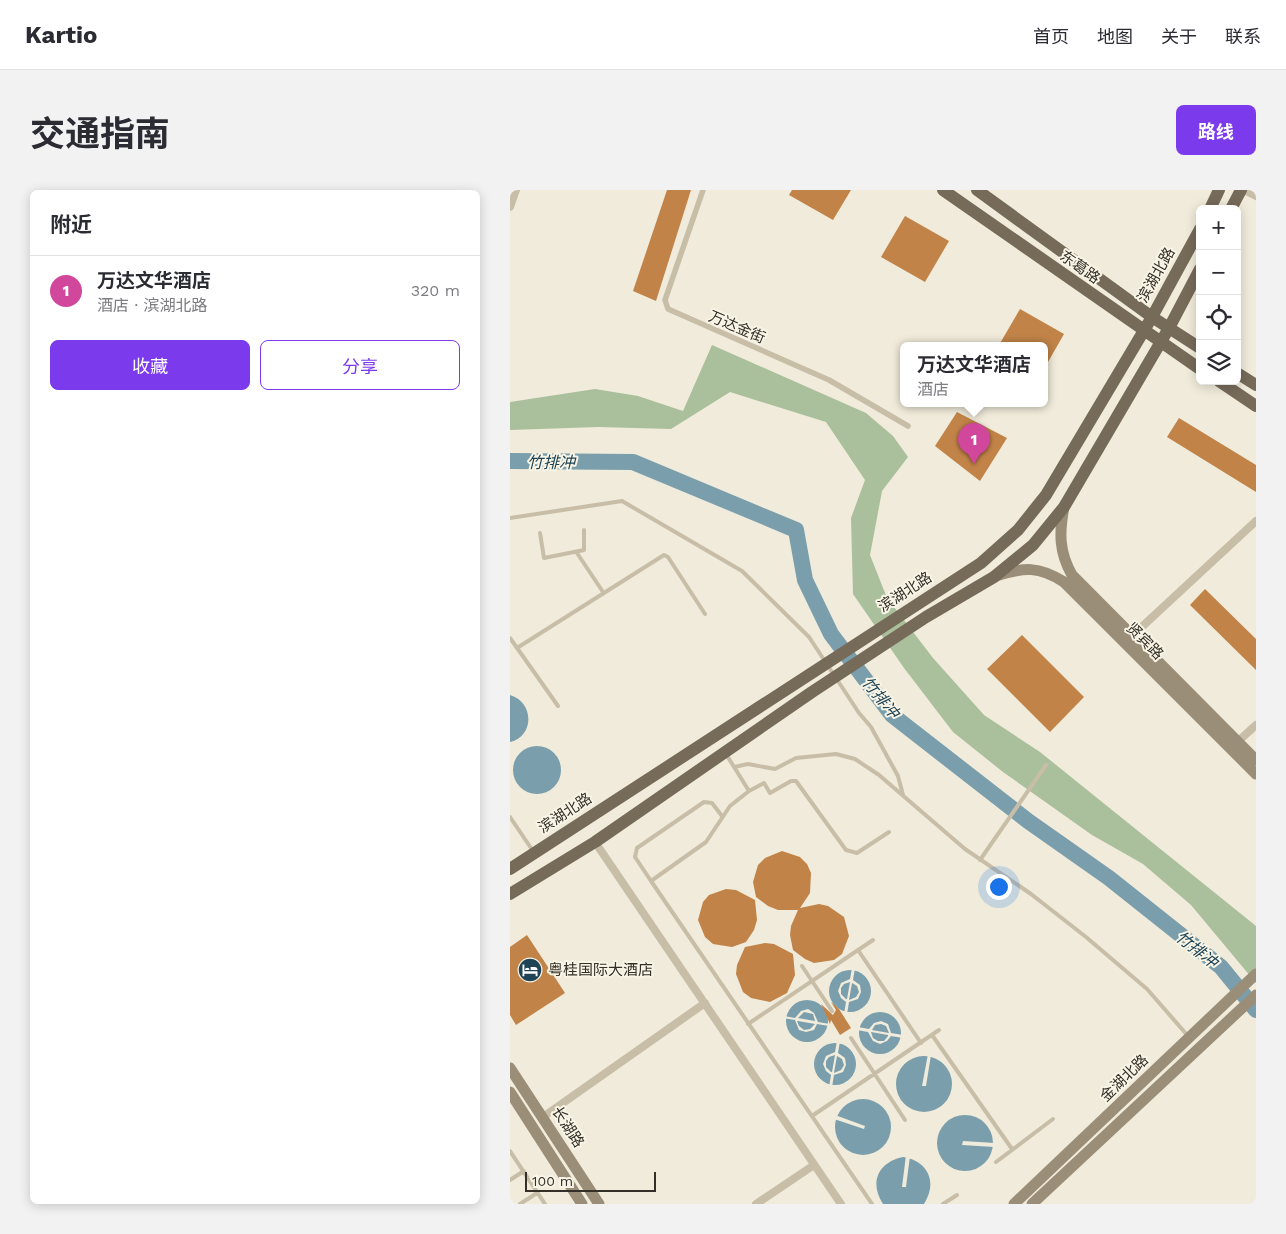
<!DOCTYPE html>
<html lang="zh">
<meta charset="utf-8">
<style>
:root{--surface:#fff;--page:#f2f2f3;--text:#2b2b33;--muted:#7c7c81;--line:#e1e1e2;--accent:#7c3aed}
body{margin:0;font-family:"Work Sans","Noto Sans SC",sans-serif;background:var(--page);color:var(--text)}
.controls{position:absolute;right:15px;top:15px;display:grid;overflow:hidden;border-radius:8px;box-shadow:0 2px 12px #0003}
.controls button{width:45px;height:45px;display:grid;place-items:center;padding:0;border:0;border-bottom:1px solid var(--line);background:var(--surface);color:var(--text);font:25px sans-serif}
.scale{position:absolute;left:15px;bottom:12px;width:131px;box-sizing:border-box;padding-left:5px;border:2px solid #342f27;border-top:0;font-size:14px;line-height:18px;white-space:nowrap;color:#342f27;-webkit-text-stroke:4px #f8f4e6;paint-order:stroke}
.you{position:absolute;left:488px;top:696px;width:18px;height:18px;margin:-12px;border:4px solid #fff;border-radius:50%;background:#1a73e8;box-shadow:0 0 0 8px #1a73e833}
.badge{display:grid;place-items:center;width:32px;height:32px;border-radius:50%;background:var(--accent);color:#fff;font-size:16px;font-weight:700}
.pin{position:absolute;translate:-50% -41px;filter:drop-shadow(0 1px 2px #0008)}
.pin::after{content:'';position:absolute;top:26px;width:18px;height:15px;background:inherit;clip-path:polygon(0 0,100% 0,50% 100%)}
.popup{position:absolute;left:390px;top:152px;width:148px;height:65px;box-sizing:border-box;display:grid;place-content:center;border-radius:8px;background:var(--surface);filter:drop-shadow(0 1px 4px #0005);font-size:16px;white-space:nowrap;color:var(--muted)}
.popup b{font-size:19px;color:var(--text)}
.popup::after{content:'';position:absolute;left:50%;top:100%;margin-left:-10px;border:10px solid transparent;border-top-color:var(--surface)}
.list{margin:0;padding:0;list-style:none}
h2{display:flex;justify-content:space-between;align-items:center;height:65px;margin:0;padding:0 20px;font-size:21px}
h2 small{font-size:16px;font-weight:400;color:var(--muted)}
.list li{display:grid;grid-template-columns:32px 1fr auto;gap:15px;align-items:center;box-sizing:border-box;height:70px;padding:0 20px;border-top:1px solid var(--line)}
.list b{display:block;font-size:19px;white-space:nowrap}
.list p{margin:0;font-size:16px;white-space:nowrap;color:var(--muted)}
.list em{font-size:16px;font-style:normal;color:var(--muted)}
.actions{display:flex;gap:10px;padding:15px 20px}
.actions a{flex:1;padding:11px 0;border:1px solid var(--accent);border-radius:8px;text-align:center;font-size:18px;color:var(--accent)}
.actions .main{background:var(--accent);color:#fff}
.icon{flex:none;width:28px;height:28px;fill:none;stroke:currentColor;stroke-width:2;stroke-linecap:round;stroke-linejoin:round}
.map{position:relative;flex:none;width:746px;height:1014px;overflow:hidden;border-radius:8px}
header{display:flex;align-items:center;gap:30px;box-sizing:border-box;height:70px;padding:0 25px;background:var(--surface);border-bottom:1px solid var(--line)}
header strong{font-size:24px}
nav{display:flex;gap:28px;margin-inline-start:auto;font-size:18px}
.intro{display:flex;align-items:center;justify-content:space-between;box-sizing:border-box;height:120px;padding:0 30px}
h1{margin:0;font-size:35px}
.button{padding:12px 22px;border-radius:8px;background:var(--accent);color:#fff;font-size:18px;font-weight:700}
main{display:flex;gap:30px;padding:0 30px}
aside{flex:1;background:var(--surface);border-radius:8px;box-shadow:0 2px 12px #0003}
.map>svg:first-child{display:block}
.green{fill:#aabf9b}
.water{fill:#7a9eac}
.pier{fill:#f0ebda;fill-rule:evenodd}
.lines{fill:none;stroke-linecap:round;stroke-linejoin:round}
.river{stroke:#7a9eac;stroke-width:16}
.building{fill:#c18348}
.service{stroke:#c8bea7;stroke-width:4}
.pedestrian{stroke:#c8bea7;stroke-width:5.5}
.minor{stroke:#c8bea7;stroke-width:8}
.secondary{stroke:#9b8e78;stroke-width:11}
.primary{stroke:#766a59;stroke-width:12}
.labels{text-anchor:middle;stroke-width:4;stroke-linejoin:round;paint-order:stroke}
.street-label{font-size:15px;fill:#342f27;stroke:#f8f4e6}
.poi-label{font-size:15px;fill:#342f27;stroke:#f8f4e6;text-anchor:start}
.water-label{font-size:16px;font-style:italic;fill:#1e4354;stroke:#f8f4e6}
</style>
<header>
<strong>Kartio</strong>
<nav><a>首页</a><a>地图</a><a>关于</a><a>联系</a></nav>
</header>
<div class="intro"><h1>交通指南</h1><a class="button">路线</a></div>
<main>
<aside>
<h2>附近<small></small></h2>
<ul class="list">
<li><span class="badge" style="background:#d1479c">1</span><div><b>万达文华酒店</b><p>酒店 · 滨湖北路</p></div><em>320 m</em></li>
</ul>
<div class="actions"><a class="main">收藏</a><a>分享</a></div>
</aside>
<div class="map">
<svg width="746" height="1014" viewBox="0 0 746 1014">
<rect width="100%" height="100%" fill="#f0ebda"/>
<path class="green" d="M202,155L356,223L383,246L398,267L372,301L360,365L377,408L423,468L474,525L530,562L746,736V793L681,715L633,674L582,645L493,582L443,542L394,478L343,404L341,328L355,290L316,232L220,202L161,239L88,237L0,240V212L85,199L128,206L173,221Z"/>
<path class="water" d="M0,505C24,512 25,546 0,552Z
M3 580a24 24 0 1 1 48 0a24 24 0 1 1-48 0Z
M319 801a21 21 0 1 1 42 0a21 21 0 1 1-42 0Z
M276 831a21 21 0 1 1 42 0a21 21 0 1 1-42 0Z
M349 843a21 21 0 1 1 42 0a21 21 0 1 1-42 0Z
M304 874a21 21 0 1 1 42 0a21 21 0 1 1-42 0Z
M386 894a28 28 0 1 1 56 0a28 28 0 1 1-56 0Z
M325 937a28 28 0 1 1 56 0a28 28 0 1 1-56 0Z
M427 953a28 28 0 1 1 56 0a28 28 0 1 1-56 0Z
M393,967C418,971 428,992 414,1014H373C359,993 368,972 393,967Z"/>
<path class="pier" d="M342,778H345L343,790L350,795L351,802L348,809L339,812L337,824H334L336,812L331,808L328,801L331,793L340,789ZM340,792L337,809H336L331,804V798L334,794ZM342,793L347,796L349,802L346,807L339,810Z
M298,819L304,823L308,832L320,834L319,836L307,834L304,840L296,842L289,840L285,830L273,828L274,826L285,828L291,821ZM294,822L303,824L305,831L288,828ZM287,831H288L305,834L300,839L294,840L289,836Z
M371,831L378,834L381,843L393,845V848L381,846L377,851L370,854L363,851L358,842L347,840L348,837L359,839L364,833ZM371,834L376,836L379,843L362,840L365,835ZM361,842L378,845V846L374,851H368L363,848Z
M327,851H330L328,863L335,868L336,875L333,882L324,885L322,897H319L321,885L316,881L313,874L316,866L325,862ZM325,865L322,882H321L316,877V871L319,867ZM327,866L332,869L334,875L331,880L324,883Z
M418,864L421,865L416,896H412Z
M325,925L355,936L354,939L324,929Z
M453,951L485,953L484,957L452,955Z
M396,965L400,966L396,997H392Z"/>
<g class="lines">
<path class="river" d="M0,271L123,272L286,340L295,390L321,444L382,525L518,631L599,688L711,777L746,820"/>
</g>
<path class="building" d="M157,0H181L146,111L123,101Z
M282,0H341L323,30L279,5Z
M395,26L439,51L415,92L371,67Z
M510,119L554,144L534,179V155H489Z
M447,222L497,248L470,291L425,256Z
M669,228L746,275V302L657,247Z
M695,399L746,449V480L680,415Z
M512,445L574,507L540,542L477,479Z
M272,661L290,667L297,674L301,683L300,703L290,718L309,714L318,716L334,727L339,746L332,764L324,770L304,773L295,769L283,760L280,745L281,736L288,720H268L258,716L246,707L243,692L248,675L255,668Z
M216,699L226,700L245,710L247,730L244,740L236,752L222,757L203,754L195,747L188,730L193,712L199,705Z
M17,745L55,803L6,835L0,825V757Z
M255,753L264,754L283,764L285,785L277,803L260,812L241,808L233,802L226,784L227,775L235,757Z
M321,812L329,819L341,838L330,845L321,830L320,834L311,814L323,825L326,820Z"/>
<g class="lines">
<path class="service" d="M0,328L112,311L232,381L299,447L349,523L361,537L388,586L393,605
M30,343L34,368L74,360V340
M67,363L93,402
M0,448L48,516
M7,458L154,365L158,367L195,424
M216,564L239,601L220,616L196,652L141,691L362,1014
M224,577L238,574L265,579L286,568L326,564L345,569L369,585L455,659L521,704L576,747L637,799L678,846
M239,601L254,593L260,603L281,591H286L336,660L347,663L379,642
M0,627L23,661
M470,670L536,575
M141,691L125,667L127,658L194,612L202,613L212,626
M348,760L411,853
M292,776L322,821
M238,834L363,750
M422,845L502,959
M341,848L395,930
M302,926L429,840
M0,961L35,1014
M486,972L543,929
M0,990L14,981
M10,1014L27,1003
M433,1014L447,1005"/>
<path class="pedestrian" d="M193,0L155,110L158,119L319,190L398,236"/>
<path class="minor" d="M734,0L746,6
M0,17L6,0
M622,446L746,331
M725,554L746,535
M85,652L331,1014
M33,927L195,813
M246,1014L304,975"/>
<path class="secondary" d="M554,317C549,343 549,362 562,385L746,570
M486,386C514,377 529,376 554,392L746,584
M0,878L89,1014
M0,902L72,1014
M504,1014L746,784
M522,1014L746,805"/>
<path class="primary" d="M433,0L690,179
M467,0L642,127L690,158
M700,19L709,0
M721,19L731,0
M727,183L746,195
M709,191L746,216
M0,679L471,373L508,340L536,305L642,127L690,39
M0,704L85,652L302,502L416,427L484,387L523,355L554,317L659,138L690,79"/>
</g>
<defs>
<g id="hotel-disc" transform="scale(1.25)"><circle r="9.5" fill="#1e4354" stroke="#f8f4e6"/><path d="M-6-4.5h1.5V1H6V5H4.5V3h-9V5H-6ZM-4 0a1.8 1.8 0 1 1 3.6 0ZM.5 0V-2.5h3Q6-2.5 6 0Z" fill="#fff"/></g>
</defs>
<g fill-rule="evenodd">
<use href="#hotel-disc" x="20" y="780"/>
</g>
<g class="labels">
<g class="street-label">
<text transform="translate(570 77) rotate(35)" y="5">东葛路</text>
<text transform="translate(646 85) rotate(-61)" y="5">滨湖北路</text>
<text transform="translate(227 137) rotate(23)" y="5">万达金街</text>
<text transform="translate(395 402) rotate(-33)" y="5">滨湖北路</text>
<text transform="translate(635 451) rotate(45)" y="5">贤宾路</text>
<text transform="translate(55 623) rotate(-33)" y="5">滨湖北路</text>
<text transform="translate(614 888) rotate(-44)" y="5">金湖北路</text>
<text transform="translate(58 937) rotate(57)" y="5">长湖路</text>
</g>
<g class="poi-label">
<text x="38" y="785">粤桂国际大酒店</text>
</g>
<g class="water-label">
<text x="41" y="278">竹排冲</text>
<text transform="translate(371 507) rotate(50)" y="6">竹排冲</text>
<text transform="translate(687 759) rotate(38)" y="6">竹排冲</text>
</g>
</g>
</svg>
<div class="controls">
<button>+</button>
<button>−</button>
<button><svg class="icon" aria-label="locate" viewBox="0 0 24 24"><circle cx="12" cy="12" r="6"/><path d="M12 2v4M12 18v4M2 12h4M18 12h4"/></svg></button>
<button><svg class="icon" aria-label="layers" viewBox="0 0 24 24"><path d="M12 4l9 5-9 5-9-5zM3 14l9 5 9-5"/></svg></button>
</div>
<div class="scale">100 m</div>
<div class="you"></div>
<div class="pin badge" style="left:464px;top:274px;background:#d1479c">1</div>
<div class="popup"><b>万达文华酒店</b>酒店</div>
</div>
</main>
